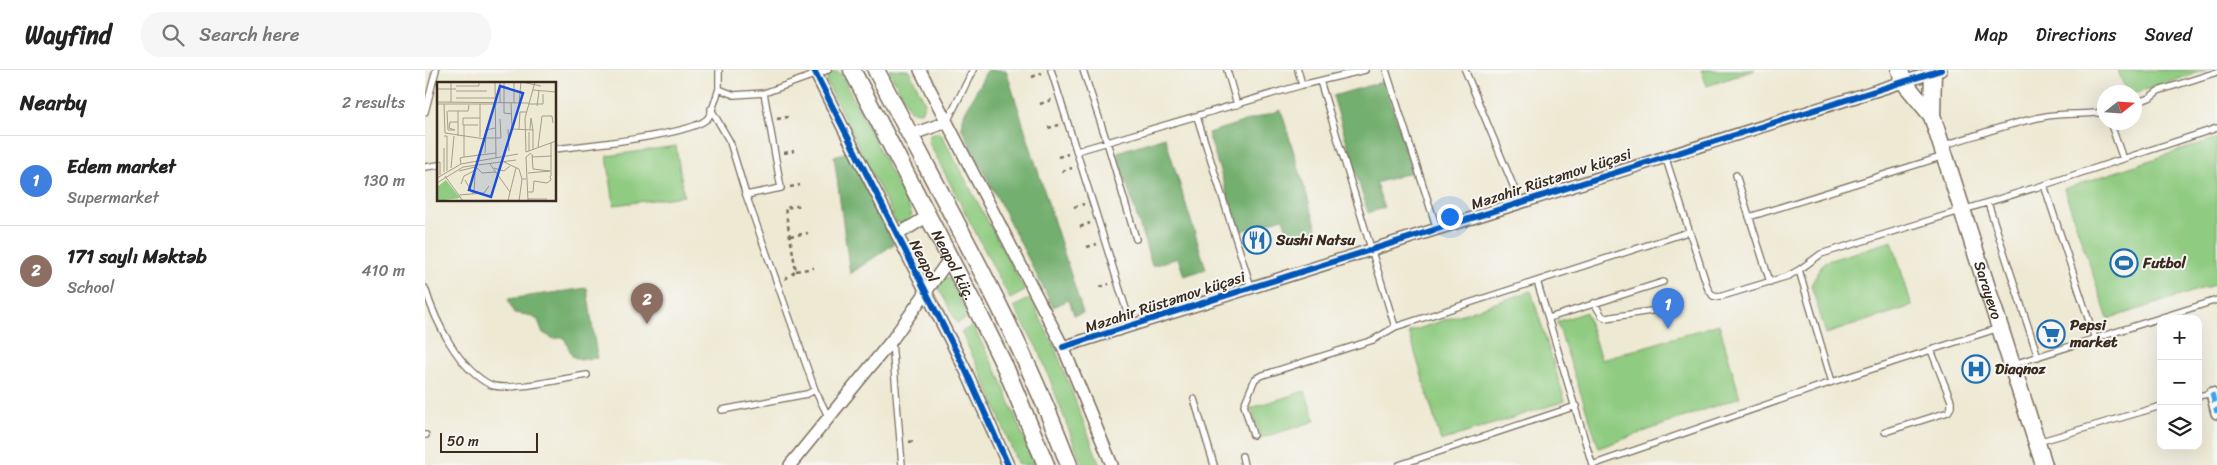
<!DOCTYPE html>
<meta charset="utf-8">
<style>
:root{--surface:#fff;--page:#f6f6f6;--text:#222;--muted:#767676;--line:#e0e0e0;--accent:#1a73e8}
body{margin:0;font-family:Sriracha,sans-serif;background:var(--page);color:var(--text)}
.controls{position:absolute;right:15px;bottom:15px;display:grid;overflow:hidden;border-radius:10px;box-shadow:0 5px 20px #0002}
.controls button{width:45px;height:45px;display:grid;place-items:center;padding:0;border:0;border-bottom:1px solid var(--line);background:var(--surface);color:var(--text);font:25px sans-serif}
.compass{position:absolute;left:1672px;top:15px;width:45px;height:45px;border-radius:50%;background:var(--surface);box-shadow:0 5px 20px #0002;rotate:73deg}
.scale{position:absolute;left:15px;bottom:12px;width:98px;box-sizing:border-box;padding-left:5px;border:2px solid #3b2a1e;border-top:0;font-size:14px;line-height:18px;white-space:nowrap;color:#3b2a1e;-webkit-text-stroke:4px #f6f6f2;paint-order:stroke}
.you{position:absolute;left:1024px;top:146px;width:18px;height:18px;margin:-12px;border:4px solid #fff;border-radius:50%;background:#1a73e8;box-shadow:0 0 0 8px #1a73e833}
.badge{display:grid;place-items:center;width:32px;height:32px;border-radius:50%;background:var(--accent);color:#fff;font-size:16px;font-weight:700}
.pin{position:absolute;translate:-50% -41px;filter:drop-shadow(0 1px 2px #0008)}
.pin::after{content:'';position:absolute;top:26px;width:18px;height:15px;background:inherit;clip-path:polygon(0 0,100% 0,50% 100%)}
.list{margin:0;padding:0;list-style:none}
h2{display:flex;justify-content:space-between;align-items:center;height:65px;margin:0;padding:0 20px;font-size:21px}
h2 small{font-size:16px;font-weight:400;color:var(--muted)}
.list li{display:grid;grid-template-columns:32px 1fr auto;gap:15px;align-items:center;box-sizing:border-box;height:90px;padding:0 20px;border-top:1px solid var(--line)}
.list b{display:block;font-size:19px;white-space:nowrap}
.list p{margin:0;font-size:16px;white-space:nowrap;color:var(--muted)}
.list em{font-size:16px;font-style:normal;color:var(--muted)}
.icon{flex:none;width:28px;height:28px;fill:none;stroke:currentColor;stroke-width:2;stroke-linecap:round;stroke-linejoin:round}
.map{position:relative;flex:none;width:1792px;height:395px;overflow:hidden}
header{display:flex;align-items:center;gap:30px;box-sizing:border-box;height:70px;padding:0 25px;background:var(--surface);border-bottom:1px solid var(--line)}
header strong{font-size:24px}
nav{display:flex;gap:28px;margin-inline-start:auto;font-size:18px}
.search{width:350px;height:45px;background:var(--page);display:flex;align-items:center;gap:12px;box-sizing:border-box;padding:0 18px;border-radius:20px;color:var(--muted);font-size:19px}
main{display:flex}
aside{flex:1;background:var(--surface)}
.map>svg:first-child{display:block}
.green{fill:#8fcb80;stroke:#657a4f}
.forest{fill:#73af6e;stroke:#576c46}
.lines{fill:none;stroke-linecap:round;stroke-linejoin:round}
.lane-casing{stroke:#7a6d5d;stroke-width:8}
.street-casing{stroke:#7a6d5d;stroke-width:14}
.secondary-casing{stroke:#7a6d5d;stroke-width:19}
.path{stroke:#7a6d5d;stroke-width:2.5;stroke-dasharray:4 4;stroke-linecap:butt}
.lane{stroke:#fff;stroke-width:5.5}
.street{stroke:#fff;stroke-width:11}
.secondary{stroke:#fff;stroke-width:16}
.quiet{stroke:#3fa3ea;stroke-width:5;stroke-dasharray:10 5;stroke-linecap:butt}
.cycleway-casing{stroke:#f6f6f2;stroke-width:9}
.cycleway{stroke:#0057b8;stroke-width:6}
.labels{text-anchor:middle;stroke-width:4;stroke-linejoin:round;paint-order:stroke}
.street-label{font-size:15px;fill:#3b2a1e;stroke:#f6f6f2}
.poi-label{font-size:15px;font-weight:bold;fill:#3b2a1e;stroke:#f6f6f2;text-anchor:start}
.inset-road{fill:none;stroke:#a69d8b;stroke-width:1}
.view{fill:#1d4ed8;fill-opacity:0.15;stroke:#1d4ed8;stroke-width:2.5}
.inset-edge{fill:none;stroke:#3b2a1e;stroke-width:2.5}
</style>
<header>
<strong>Wayfind</strong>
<div class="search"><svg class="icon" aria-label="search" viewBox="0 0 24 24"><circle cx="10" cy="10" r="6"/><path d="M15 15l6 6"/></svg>Search here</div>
<nav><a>Map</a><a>Directions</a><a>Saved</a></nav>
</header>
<main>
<aside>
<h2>Nearby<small>2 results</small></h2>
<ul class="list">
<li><span class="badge" style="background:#3f7fe0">1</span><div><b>Edem market</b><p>Supermarket</p></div><em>130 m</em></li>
<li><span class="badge" style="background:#8d6e63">2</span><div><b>171 saylı Məktəb</b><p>School</p></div><em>410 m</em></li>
</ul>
</aside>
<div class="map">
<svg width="1792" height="395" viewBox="0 0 1792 395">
<rect width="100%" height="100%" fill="#f6f6f2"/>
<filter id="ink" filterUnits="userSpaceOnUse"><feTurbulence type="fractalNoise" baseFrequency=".02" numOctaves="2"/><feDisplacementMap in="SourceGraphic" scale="10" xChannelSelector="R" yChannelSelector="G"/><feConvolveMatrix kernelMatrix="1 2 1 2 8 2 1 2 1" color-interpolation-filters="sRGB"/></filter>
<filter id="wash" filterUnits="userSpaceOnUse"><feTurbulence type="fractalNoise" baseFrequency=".0096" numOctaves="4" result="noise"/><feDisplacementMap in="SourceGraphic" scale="20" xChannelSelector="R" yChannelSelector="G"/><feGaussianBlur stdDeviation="1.12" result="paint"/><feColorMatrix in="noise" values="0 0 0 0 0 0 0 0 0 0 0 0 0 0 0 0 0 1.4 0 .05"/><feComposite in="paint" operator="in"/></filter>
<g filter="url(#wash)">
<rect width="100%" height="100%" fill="#eee9d3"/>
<path class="green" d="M464,0H484L500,33L496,42L485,41Z
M1276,0H1330L1282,16Z
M1693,0H1782L1710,23L1701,22Z
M412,2L416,4L487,144L482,153L478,154L471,152L402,13C401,6 405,2 412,2Z
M513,62L516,64L600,221L585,229L503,71L505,65Z
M1792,68V214L1683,249L1639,119Z
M251,76L259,126L189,135L182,86Z
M1467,171L1487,236L1401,264L1386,215L1399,192Z
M518,206L524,208L544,247L532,253L513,217L512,214Z
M1106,221L1140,331L1016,371L984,262Z
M605,228L630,278L675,395H657L615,283L589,237Z
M1161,242L1176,290L1294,254L1315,327L1174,378L1132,252Z
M548,256L576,310L609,395H593L562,316L536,262Z
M880,321L890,351L836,368L826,338Z"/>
<path class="forest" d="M562,0H581L658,243L649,245L644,230L628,237L537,59V48Z
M960,11L987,102L951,113L959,138L943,143L908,26Z
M856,40L893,162L865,170L858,148L814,162L783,63Z
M740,67L781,199L759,206L753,188L727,196L692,82Z
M423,82L469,174L425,204L409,86Z
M162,218L172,288L155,290L147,286L139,267L129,269L118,263L113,250L103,245L89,243L83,229Z"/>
</g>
<g filter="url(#ink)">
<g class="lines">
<g class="lane-casing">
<path id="lane" d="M294,0V19L309,25L339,23
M403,0L339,23L356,118L321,125L390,320L403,346
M626,0L706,255
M658,0L682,72L711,169
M802,0L812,35
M873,0L877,15
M961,0L1012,159
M1040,0L1095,132
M895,11L970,257L1263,162
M1710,33L1724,28L1733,21L1792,2
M286,39L305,72L321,125
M0,42L11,0
M772,47L826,217
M522,52L548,0
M1685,52L1698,89
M1519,75C1553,65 1587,52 1622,46C1641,43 1660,45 1680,42
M130,79C156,76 269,65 283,48C288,40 291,27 294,19
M652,81L877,15L940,0
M1240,86L1283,219L1288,226L1294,227L1363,206L1374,200
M0,97L14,95
M1311,105L1345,212
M1619,115L1670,269
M1563,133L1613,287
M1324,147L1519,86
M1112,211L1167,394
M0,218C10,251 34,300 66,315C84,322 141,308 162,305
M1169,233L1177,246L1181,248L1238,239
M1124,248L1238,212
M467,272L477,395
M1589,294L1792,230
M1407,312L1374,200L1396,184L1619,115L1792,58
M1773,326L1788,323
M769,329L789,395
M297,340L382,324L390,320
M1460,362L1523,342L1526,337V331L1506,280
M0,365H1
M828,365L819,335L830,309L835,306L948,270L970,257
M1613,372L1736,336
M817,386L819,395
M974,395L1151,336
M1167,395L1407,312L1574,258"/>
</g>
<g class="street-casing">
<path id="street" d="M389,0L541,301L583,395
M495,0L638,277L687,395
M485,65L522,52
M472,165L503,146
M638,277L1516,0
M1787,323L1792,343
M365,395L467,270L525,188"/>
</g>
<g class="secondary-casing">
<g id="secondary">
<path id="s1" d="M427,0L556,248L581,299L621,395"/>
<path d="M451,0C518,130 593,258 644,395"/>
<path d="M1475,0L1478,11L1507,46"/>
<path id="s2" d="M1508,0L1507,46L1619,395"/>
</g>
</g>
<path class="path" d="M607,7L617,3
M615,34L626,30
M352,49L363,47
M623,58L634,55
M359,83L369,81
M633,87L643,84
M637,101L647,98
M365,117L375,115
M649,137L659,134
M655,157L665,153
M365,166L383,163
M662,177L672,174
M371,201L389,198
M360,209L371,201L360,138L378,135
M675,217L684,214
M484,372L490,371"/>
<use href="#lane" class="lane"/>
<use href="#street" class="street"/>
<use href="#secondary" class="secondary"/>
<path class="quiet" d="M1787,323L1792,343"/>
<g class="cycleway-casing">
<path id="cycleway" d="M389,0L541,301L583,395
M638,277L1516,0"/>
</g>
<use href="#cycleway" class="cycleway"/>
</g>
</g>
<defs>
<g id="restaurant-ring" transform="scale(1.4375)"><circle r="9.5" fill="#f6f6f2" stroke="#1f6fb2" stroke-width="1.5"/><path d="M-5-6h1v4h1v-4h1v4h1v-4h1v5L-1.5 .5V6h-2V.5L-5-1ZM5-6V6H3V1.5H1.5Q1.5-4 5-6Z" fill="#1f6fb2"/></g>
<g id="stadium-ring" transform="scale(1.4375)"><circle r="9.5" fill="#f6f6f2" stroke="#1f6fb2" stroke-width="1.5"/><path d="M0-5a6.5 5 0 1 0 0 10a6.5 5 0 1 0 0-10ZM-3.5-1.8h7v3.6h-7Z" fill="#1f6fb2"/></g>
<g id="supermarket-ring" transform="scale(1.4375)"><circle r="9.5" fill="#f6f6f2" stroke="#1f6fb2" stroke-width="1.5"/><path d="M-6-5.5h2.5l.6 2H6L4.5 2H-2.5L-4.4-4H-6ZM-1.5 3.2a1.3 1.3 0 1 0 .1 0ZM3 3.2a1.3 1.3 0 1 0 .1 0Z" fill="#1f6fb2"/></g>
<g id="hospital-ring" transform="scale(1.4375)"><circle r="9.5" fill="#f6f6f2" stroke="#1f6fb2" stroke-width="1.5"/><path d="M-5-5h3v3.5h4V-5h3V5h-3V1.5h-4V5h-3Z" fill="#1f6fb2"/></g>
</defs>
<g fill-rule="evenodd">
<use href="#restaurant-ring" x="832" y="170"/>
<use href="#stadium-ring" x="1699" y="193"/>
<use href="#supermarket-ring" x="1626" y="264"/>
<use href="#hospital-ring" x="1551" y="299"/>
</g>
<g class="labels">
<g class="street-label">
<text transform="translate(1126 109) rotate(-18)" y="5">Məzahir Rüstəmov küçəsi</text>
<text transform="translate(499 191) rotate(63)" y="5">Neapol</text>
<text dy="5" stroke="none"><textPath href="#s1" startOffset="220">Neapol küç.</textPath></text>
<text dy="5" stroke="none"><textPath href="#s2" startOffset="229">Sarayevo</textPath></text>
<text transform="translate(740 232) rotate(-18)" y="5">Məzahir Rüstəmov küçəsi</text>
</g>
<g class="poi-label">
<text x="851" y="175">Sushi Natsu</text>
<text x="1718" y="198">Futbol</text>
<text x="1645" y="260">Pepsi<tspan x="1645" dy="17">market</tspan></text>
<text x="1570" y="304">Diaqnoz</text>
</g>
</g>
<g transform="translate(12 12)">
<rect width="119" height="119" fill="#eee9d3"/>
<path d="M9,98L23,116L0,119V105Z" fill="#8fcb80"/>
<path class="inset-road" d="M14,0V20M58,0L59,76M67,0V31L75,32M77,0V21M85,0L104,4M98,0L88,36L89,70L119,59M19,4H42V0M0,7H19M96,8L119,10M19,9H50M19,16H58M0,20L92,21M63,21V0M74,21L75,47L96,48V67M82,21L84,0M0,22H60M7,22L8,51L48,57M92,22H106V12M100,24L102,9M10,29L11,48H18L12,46L13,40H21M11,29H31L32,23M21,29V54M41,43H26V36H43M71,47L72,69M82,47L83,30H89M93,47L94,36L96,48M7,54H10V89M43,55V22M48,56H64L63,37M114,61V94M101,65L105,34H115L116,41M7,66V90M92,69V50M48,71L49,48L58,46M27,75L59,71M95,75L115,74M67,80L82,87L85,97H89M0,81L3,80V93M24,82L23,76L27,75V43M53,82L73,110L71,119M39,85L45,91L59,90M14,86L17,54M57,86L67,89L73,84M22,89L38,85M91,91L113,89L96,87L95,72M8,94L26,119M0,96L24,82L81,72M28,98L36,112M0,101L26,85L79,78M24,102L27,94L39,88M73,110L79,86M91,110H96L97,99L110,101L114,98L113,94M37,111L38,91M22,113L47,111L52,104M91,117H110M82,119L85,97M91,119L89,75L94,71"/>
<path class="view" d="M63,4L86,11L54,115L32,108Z"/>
<rect width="119" height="119" class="inset-edge"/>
</g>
</svg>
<div class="controls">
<button>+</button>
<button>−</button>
<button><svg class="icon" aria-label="layers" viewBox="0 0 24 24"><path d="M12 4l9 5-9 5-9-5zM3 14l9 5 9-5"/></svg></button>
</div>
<svg class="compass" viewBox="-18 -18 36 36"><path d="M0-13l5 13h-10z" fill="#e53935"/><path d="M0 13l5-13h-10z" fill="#767676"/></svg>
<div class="scale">50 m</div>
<div class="you"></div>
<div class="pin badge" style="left:1243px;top:259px;background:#3f7fe0">1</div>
<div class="pin badge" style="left:222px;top:254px;background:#8d6e63">2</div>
</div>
</main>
